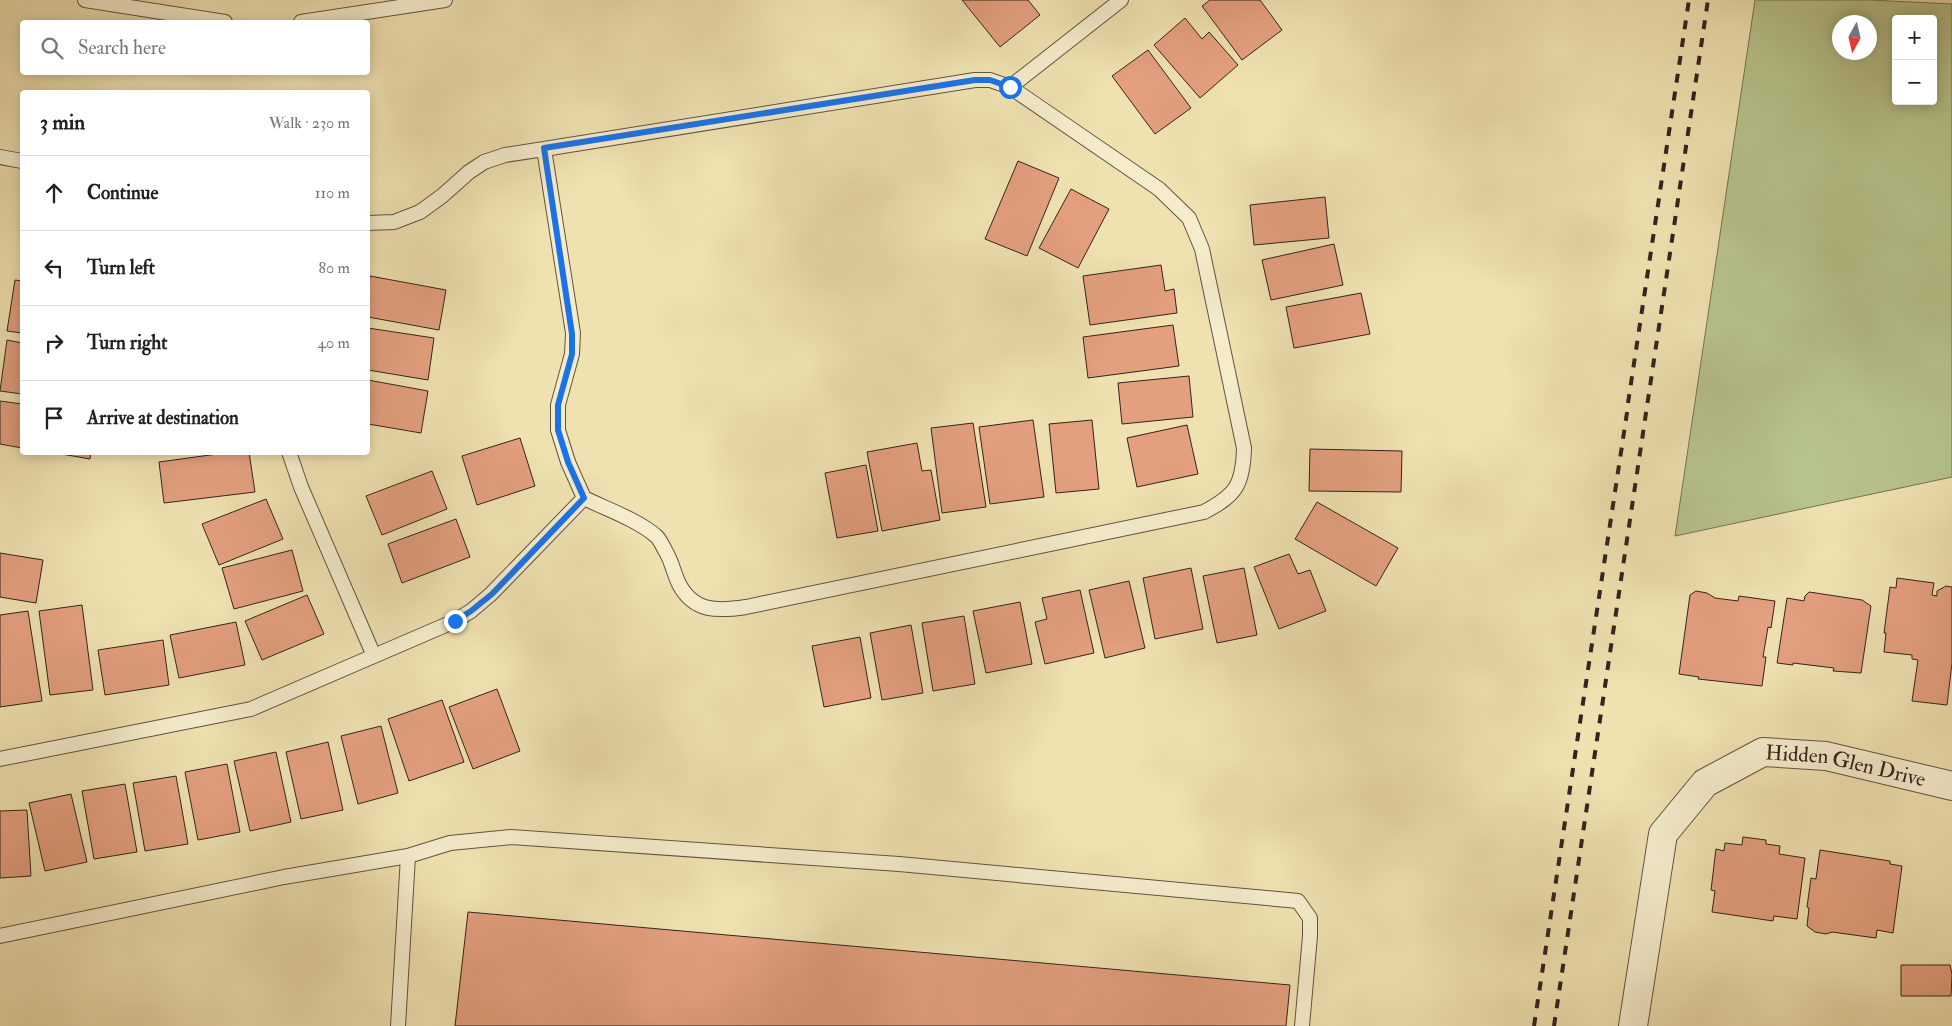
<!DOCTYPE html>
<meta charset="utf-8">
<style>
:root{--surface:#fff;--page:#f6f6f6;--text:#202124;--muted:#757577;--line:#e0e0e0}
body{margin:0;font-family:"IM FELL Double Pica",serif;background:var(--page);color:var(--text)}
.controls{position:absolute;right:15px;top:15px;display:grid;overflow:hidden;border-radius:5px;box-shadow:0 2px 12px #0003}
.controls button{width:45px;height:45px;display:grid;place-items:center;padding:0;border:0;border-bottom:1px solid var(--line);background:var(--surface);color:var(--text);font:25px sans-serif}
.compass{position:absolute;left:1832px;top:15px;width:45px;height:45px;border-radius:50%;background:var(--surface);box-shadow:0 2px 12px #0003;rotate:188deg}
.stop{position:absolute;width:15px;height:15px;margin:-11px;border:4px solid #1a73e8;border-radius:50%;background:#fff}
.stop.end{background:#1a73e8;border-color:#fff;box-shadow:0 1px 5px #0008}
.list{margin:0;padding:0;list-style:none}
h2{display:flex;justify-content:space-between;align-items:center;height:65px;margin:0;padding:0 20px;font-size:21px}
h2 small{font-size:16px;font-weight:400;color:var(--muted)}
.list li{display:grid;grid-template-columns:32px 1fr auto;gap:15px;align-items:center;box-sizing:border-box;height:75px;padding:0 20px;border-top:1px solid var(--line)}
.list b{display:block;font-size:19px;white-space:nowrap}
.list em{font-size:16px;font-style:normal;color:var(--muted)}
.icon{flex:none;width:28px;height:28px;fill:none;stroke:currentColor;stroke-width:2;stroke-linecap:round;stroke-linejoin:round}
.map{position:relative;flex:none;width:1952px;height:1026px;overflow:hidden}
.search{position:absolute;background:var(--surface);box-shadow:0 2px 12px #0003;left:20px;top:20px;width:350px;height:55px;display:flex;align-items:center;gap:12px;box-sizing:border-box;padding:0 18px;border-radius:5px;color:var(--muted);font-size:19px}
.panel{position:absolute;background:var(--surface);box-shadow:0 2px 12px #0003;left:20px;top:90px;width:350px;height:365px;border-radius:5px}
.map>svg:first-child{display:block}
.green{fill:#b7c38c;stroke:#757455;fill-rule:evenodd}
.building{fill:#e39f7e;stroke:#33241e}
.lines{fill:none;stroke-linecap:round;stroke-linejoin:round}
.lane-casing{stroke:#625342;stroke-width:16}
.street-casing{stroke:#625342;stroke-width:30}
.lane{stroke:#f5eccc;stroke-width:14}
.street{stroke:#f5eccc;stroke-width:28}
.rail{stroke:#33241e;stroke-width:4;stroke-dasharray:9 9;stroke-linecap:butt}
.route{stroke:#1a73e8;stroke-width:6}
.labels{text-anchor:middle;stroke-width:4.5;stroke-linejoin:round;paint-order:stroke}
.street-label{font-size:21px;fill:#33241e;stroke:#f5eccc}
</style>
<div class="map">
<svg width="1952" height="1026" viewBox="0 0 1952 1026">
<rect width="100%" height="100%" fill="#efe1b0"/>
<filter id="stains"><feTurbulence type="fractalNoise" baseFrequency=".004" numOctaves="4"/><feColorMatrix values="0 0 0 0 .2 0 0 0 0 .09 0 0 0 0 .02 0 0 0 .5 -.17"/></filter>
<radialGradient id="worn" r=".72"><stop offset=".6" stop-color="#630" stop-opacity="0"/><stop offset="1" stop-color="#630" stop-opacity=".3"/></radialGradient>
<path class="green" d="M1755,0H1870L1952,4V477L1675,536ZM1896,19H1933V101H1896ZM1840,22H1870V52H1840Z"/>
<path class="building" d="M962,0H1028L1040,15L1000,47Z
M1210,0H1260L1282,30L1242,60L1202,6Z
M1185,18L1202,39L1209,32L1238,65L1200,98L1154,45Z
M1148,50L1191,108L1155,134L1112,76Z
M1018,161L1059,178L1027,256L985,239Z
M1071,189L1109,209L1078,268L1039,248Z
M1325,197L1329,238L1254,245L1250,205Z
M1334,244L1343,285L1271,300L1262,260Z
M1161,265L1165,291L1174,289L1177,313L1090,325L1083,276Z
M370,276L446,290L439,330L368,317V292Z
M15,280L22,281V333L7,331Z
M1361,293L1370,334L1294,348L1286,307Z
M1173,325L1179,366L1088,378L1083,337Z
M368,328L434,338L428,380L368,370Z
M7,340L22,343V394L0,391Z
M1189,376L1193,417L1122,424L1118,383Z
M368,380L428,391L421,433L368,424Z
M0,401L22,404V448L0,444Z
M1033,420L1044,497L990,504L979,427Z
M1092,420L1099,489L1056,493L1049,424Z
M973,423L986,507L942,513L931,428Z
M1187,425L1198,474L1137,487L1127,438Z
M520,438L535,486L477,505L462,456Z
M917,443L922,471L931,470L940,520L882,531L867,452Z
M1310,449L1402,451L1401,492L1309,491Z
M50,452H91L90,459Z
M232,452H249L255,492L164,503L159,462Z
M866,465L878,531L837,538L825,473Z
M432,471L447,509L382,535L366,496Z
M266,499L283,539L219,565L202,524Z
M1317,502L1398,548L1376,586L1295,539Z
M456,519L470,557L402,583L388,544Z
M292,550L303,591L234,609L222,568Z
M0,553L43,560L36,603L0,597Z
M1289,554L1298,574L1310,570L1326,611L1279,629L1254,567Z
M1191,568L1203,629L1155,639L1143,578Z
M1244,568L1257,635L1217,643L1203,576Z
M1897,578L1934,583L1932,595L1937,596V591L1946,586L1952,587V663L1947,705L1912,701L1918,660L1912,659V655L1884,652L1886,633H1884L1890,587L1896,588Z
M1129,581L1145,648L1105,658L1089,590Z
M1080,590L1094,653L1045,664L1035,622L1047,619L1042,598Z
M1696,591L1707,593L1715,598L1738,601L1739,596L1775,601L1771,628L1768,627L1763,657H1766L1762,686L1698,679L1699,677L1679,674L1690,595Z
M1809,592L1862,600L1871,606L1861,673L1833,671L1834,668L1793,663V665L1777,663L1787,598L1804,601L1805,596Z
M307,595L324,634L262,660L245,621Z
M1020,602L1032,664L986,673L973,611Z
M82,605L93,690L50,695L39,611Z
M28,611L42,701L0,707V615Z
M964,616L975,684L933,691L922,623Z
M236,622L245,665L179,678L170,635Z
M911,625L923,693L882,700L870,633Z
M860,637L871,698L824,707L812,646Z
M163,640L169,685L105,695L98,650Z
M497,689L520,751L473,769L449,707Z
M442,700L464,762L409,781L388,719Z
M381,726L398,793L358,804L341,736Z
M328,742L343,810L301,819L286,752Z
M276,752L291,822L250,831L234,761Z
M227,764L240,832L198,840L185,772Z
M176,776L188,844L145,851L133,783Z
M125,784L137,852L94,859L82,791Z
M71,794L87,862L45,871L29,803Z
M27,810L31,876L0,878V811Z
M1743,837L1766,840V844L1780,846L1779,854L1805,858L1797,919L1774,916L1773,921L1712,912L1715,891L1711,890L1716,849L1724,851L1725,843L1742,845Z
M1820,850L1890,861V864L1902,866L1893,933L1877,930L1876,938L1832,932L1826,934L1815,932L1807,926L1809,908L1807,907L1811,878L1816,879Z
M468,912L1290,985L1286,1026H455Z
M1901,965H1950L1952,974L1951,996H1901Z"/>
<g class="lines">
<g class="lane-casing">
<path id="lane" d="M85,0L225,22
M301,22L445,0
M1010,87L1121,0
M0,157L22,161
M368,223L394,222L420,212L442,196L469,172L484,162L505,155L544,149L975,80H990L1010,87L1159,189L1189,218L1202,249L1244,448C1243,485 1236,495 1204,512L746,607C719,611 694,613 679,584C674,574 672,562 666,552C663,547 660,539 656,536C638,520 606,509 584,498L568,462L558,430V405L572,354L573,333L544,149
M289,452L301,487L374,656
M0,759L251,709L455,621L471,611L491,594L584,498
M0,936L284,877L408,856L450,843L511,837L899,864L1298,901L1310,918V936L1302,1026
M398,1026L408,856"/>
</g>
<g class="street-casing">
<g id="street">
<path id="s1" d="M1633,1026L1663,834L1705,783L1763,752L1826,756L1952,786"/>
</g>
</g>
<use href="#lane" class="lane"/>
<use href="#street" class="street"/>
<path class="rail" d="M1628,403L1689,0
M1534,1026L1628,406
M1554,1026L1708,0"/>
</g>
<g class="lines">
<path class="route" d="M455,621L471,611L492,594L584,498L568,462L558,430V405L572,354V334L544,148L975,80H990L1010,87"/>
</g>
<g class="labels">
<g class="street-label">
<text dy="7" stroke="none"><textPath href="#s1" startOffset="410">Hidden Glen Drive</textPath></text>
</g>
</g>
<rect width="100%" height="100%" filter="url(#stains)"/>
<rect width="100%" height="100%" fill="url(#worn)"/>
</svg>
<div class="controls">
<button>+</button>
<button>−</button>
</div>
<svg class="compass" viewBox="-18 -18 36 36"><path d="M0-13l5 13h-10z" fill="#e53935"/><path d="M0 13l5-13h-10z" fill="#757577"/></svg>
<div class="stop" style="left:1010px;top:87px"></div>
<div class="stop end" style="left:455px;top:621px"></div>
<div class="search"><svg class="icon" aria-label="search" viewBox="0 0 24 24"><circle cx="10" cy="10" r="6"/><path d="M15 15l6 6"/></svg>Search here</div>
<section class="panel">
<h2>3 min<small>Walk · 230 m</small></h2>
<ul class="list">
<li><svg class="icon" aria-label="ahead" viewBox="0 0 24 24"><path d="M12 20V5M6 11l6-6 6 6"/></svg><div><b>Continue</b></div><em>110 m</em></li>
<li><svg class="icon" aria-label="left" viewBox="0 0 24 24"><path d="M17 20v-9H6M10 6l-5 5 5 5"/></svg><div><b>Turn left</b></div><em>80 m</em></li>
<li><svg class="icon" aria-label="right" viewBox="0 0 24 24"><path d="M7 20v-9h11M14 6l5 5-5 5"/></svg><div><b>Turn right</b></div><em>40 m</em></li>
<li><svg class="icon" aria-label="arrive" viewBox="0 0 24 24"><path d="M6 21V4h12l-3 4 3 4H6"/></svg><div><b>Arrive at destination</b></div></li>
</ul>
</section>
</div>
